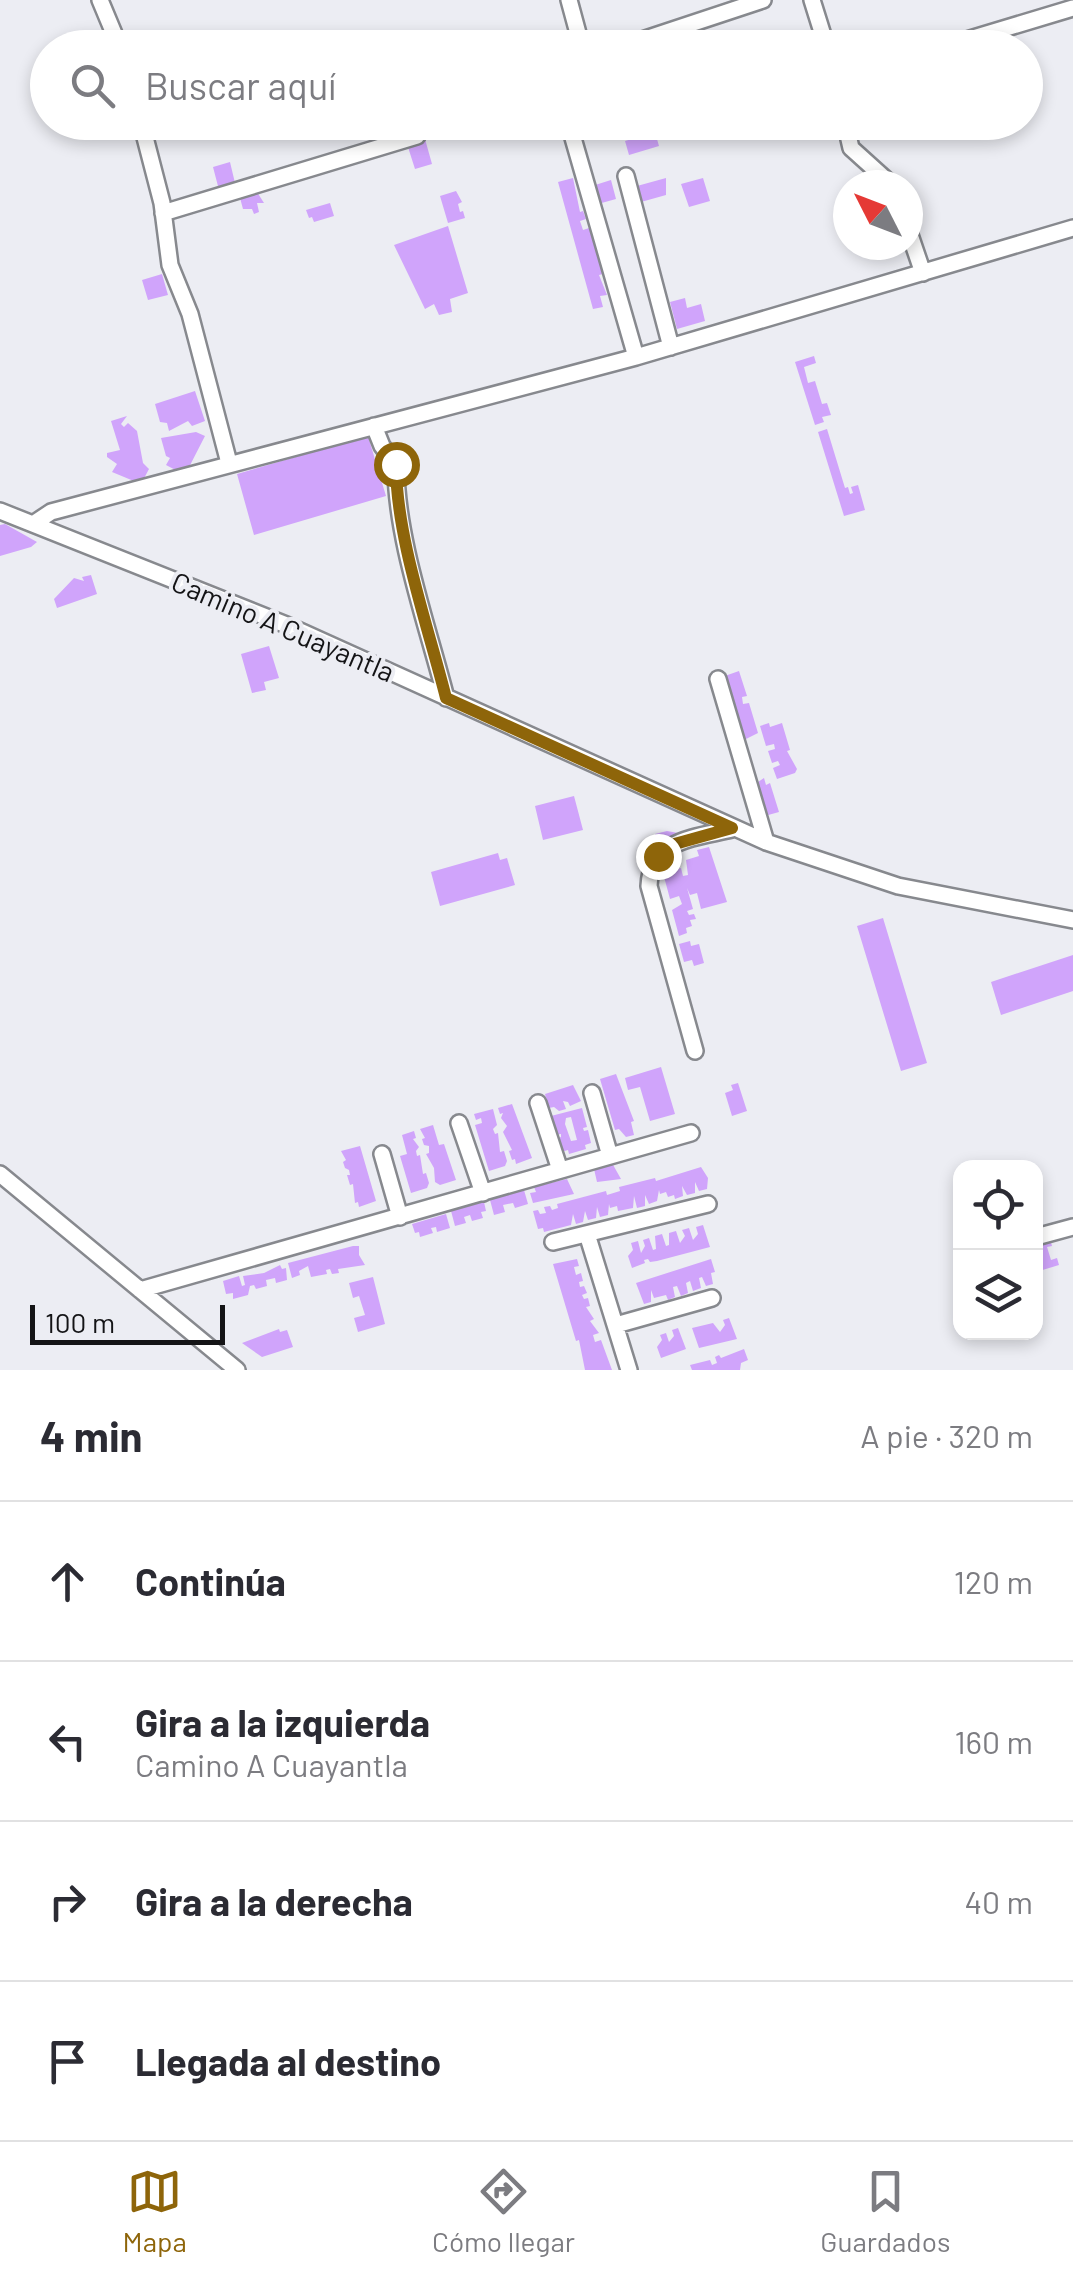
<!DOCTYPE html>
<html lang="es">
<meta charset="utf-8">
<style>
:root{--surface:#fff;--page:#f7f7f7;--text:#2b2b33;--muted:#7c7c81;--line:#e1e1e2;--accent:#8e650a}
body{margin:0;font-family:Barlow,sans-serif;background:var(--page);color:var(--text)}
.controls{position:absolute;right:30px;bottom:30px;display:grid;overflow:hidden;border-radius:20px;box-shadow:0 5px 15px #0003}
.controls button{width:90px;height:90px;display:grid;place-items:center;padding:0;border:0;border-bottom:2px solid var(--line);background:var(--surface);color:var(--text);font:50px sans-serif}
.compass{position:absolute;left:833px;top:170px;width:90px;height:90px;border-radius:50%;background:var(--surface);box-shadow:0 5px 15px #0003;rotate:312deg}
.scale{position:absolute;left:30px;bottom:25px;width:195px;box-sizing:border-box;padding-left:10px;border:5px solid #141416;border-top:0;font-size:28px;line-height:35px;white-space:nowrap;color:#141416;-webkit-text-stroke:8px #ecedf3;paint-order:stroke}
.stop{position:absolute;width:30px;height:30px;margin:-22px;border:8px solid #8e650a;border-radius:50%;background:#fff}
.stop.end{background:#8e650a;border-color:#fff;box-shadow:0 2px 10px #0008}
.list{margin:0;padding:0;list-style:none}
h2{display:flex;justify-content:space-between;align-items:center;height:130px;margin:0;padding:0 40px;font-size:42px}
h2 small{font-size:32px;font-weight:400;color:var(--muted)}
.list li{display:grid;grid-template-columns:65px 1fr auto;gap:30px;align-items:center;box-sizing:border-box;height:160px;padding:0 40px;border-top:2px solid var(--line)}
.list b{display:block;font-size:38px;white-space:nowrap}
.list p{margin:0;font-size:32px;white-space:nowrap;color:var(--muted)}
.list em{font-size:32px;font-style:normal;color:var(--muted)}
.icon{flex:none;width:55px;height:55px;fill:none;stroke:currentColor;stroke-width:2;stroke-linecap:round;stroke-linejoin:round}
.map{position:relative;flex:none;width:1073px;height:1370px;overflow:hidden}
.search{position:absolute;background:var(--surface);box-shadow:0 5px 15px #0003;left:30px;right:30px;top:30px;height:110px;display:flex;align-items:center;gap:25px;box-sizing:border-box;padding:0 35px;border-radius:55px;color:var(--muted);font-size:38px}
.sheet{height:770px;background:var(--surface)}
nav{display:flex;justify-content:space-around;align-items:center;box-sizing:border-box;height:140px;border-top:2px solid var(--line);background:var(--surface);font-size:28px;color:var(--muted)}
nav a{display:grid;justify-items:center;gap:5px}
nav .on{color:var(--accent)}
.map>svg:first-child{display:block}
.building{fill:#d0a4fb;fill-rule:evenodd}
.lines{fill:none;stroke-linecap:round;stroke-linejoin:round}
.street-casing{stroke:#87898e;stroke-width:20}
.street{stroke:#fff;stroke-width:15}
.route{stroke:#8e650a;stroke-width:12}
.labels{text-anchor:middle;stroke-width:8;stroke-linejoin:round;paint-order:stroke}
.street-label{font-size:28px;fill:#141416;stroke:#ecedf3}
</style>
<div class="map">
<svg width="1073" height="1370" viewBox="0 0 1073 1370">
<rect width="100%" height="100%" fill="#ecedf3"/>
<path class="building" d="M655,132L659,146L629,155L625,141Z
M425,139L432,164L415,169L407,144Z
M230,162L235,183L219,190L213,167Z
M573,178L580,212L583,211L586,219L580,221L583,230L592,227L603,265V274L599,275L607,295L600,296L603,307L593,309L558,182Z
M666,178V195L641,202L637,186Z
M703,178L710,201L689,207L681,184Z
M611,180L616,199L598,204L592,186Z
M456,191L462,202L458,204L460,212L463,211L465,218L448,223L440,196Z
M257,192L264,203H257L259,212L254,214L252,209H243L240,198Z
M330,203L334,216L314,222L312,217L309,218L306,210Z
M448,226L468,293L450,299L452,312L439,315L434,304L425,309L394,245Z
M162,274L168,295L148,300L142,280Z
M685,298L687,308L701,304L705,321L677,329L670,302Z
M814,356L816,363L804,367L808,383L815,381L822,404L827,403L831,415L822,417L824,422L815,425L795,362Z
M195,391L205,421L192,426L188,421L169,431L167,423L160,422L155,404Z
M127,416L121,424L124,427L128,423L137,431L143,463L149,469L141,484L112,472L117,464L107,457V453L120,450L111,421Z
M827,429L845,488L848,487L850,494L853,493L851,487L858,485L865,510L844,516L818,432Z
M196,432L205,436L185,475L166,465L170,458L166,456L161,438Z
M368,436L386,496L254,535L237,474Z
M5,524L37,542L31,547L0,556V525Z
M91,575L97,594L57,608L54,599L74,578L84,581L82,577Z
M269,646L279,678L264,682L266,690L252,693L241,654Z
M739,671L747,696L742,697L743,704L749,703L758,733L740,742L719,678Z
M769,723L770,727L782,723L790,750L787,751L797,769L795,773L777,779L773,768L780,765L778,761L772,763L768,751L775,749L774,744L766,746L760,726Z
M764,778L766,785L770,783L779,812L761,817L752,786Z
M574,796L583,830L543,840L535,806Z
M667,831L678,833L680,840L657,847L655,834Z
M709,847L727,902L701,909L697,893L690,895L687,888L693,909L687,911L689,915L694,914L696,919L690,920L692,926L686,928L687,933L679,936L672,910L682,904L679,896L670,899L663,873L681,868L683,876L688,875L686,860L699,856L697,850Z
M498,853L500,860L507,858L515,885L440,906L431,872Z
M883,918L927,1063L901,1071L857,926Z
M690,941L691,946L699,944L704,963L694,966L692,960L684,962L679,944Z
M1073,955V991L1001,1015L991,982Z
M661,1067L675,1114L650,1121L640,1087L628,1090L625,1078Z
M616,1074L634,1121L631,1122L634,1135L626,1137L619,1129L615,1130L600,1079Z
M738,1083L747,1111L732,1116L725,1093L733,1090L731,1085Z
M573,1085L581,1101L570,1106L568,1102L563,1101L566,1109L559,1111L554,1107L549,1108L545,1094Z
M512,1104L532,1158L516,1164L515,1159L512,1160L509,1151L512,1150L503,1132L507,1126L501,1118L503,1113L500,1114L498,1108Z
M582,1108L587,1127L583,1128L584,1131L588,1130L591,1143L585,1145L586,1149L569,1154L568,1150L561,1152L558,1138L561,1137V1134L556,1135L551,1116ZM571,1117L577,1140L571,1141L565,1124L566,1118Z
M493,1109L497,1125L493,1129L495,1134L498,1133L500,1152L504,1151L507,1161L505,1166L489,1171L475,1125L482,1123L481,1118L476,1120L474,1114Z
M433,1125L439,1145L444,1144L456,1180L440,1185L435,1182L434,1168L426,1154L429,1153V1146L424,1145L422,1139L425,1138L420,1129Z
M414,1131L416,1138L413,1139L419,1147L416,1151L417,1156L420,1155L423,1174L426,1173L429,1183L427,1188L411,1193L400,1156L407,1154L402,1135Z
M360,1146L376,1201L359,1207L358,1202L355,1203L353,1184L350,1185L347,1175H350L349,1170L345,1168L343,1162L346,1160L341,1151Z
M612,1163L621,1179L597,1182L594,1169Z
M701,1167L708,1178L707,1189L699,1191L695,1182V1193L687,1195L682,1186L683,1196L675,1199L674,1195L668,1197L666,1192L660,1194L659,1190L657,1201L649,1204L645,1195V1206L637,1208L634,1196L633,1208L618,1211L617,1206L610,1208L609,1204L608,1215L600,1217L597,1207L596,1218L588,1220L585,1211L583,1222L576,1224L573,1214L571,1225L544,1232L543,1228L538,1229L533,1211L538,1210L540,1214L546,1213L544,1207L550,1206L552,1210L558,1208L557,1204L606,1191L607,1195L620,1191L619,1187L655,1178L656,1181Z
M567,1179L574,1194L533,1203L530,1193L536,1192L534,1187Z
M524,1190L528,1204L515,1208L513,1203L503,1205L505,1212L494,1215L490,1200Z
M484,1202L486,1211L481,1212L483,1218L472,1221L470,1215L464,1217L466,1223L455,1226L451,1211Z
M446,1214L450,1228L437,1232L436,1227L431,1228L433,1233L420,1237L419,1232L415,1233L412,1224Z
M703,1225L710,1247L657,1261L650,1262L648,1259L644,1260L645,1263L632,1268L628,1256L633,1250L631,1243L638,1241L641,1253L645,1246L643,1240L649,1238L653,1250L656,1249L655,1236L662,1234L666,1246L669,1245V1233L676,1231L680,1243L685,1236L682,1230L689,1228L693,1240L698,1234L696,1227Z
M1050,1239L1052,1246L1047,1247L1051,1260L1057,1258L1059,1265L1036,1272V1243Z
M353,1246H359V1255L365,1265L338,1269L339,1273L332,1274L330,1269L326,1270L327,1274L311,1277L308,1266L299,1271L300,1275L292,1278L288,1263Z
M577,1259L579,1266L574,1267L576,1275L581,1273L583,1281L579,1282L580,1287L584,1286L587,1293L582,1295L584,1299L588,1298L590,1306L586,1307L594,1319L590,1321L599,1333L593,1335L595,1342L601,1340L612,1370H585L579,1340L576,1341L553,1264Z
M711,1259L715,1272L711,1273L713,1284L706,1286L702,1277L699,1278L701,1288L693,1291L690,1281L686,1283L688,1293L681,1296L677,1286L673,1287L675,1297L668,1300L666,1295L654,1298L651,1290V1302L644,1304L636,1283Z
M280,1265L282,1269L286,1268L287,1280L276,1283L275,1278L266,1280L267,1286L256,1289L254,1285L250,1286L248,1295L233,1299V1293L226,1294L223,1281L239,1276L242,1286L245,1285L243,1276L264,1273Z
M373,1277L385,1324L358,1332L354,1318L365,1315L359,1296L353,1298L349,1283Z
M729,1318L737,1339L699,1348L692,1328L713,1323L720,1332L725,1325L723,1320Z
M678,1328L686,1349L661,1358L657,1347L662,1340L660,1335L666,1333L669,1342L674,1336L672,1330Z
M279,1329L280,1332L287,1330L293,1347L262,1357L242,1343Z
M744,1349L748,1360L741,1363L740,1370H692L690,1365L710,1360L712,1365L717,1363L715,1357L719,1355L721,1358Z"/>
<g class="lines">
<g class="street-casing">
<path id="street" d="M100,0L120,48
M569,0L582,48
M812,0L827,48
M618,48L763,0
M940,48L1073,8
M141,122L162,203L170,265L190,314L229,463
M845,122L851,148L892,185
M573,138L636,357
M626,176L671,347
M163,213L417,136
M908,229L923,273
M374,426L382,446L396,464C395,536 428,627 446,698
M0,511L289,626L766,842L898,886L1073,920
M33,524L51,512L636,357L1073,228
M718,679L766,842
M695,1051L649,886C651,839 695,838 732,829
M592,1093L610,1156
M538,1103L560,1170
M459,1123L483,1193
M382,1154L400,1217
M0,1174L237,1370
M587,1234L629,1370
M1036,1237L1073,1227
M553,1242L708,1204
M140,1290L691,1133
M616,1325L712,1298"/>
</g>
<use href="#street" class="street"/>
</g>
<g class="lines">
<path class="route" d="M396,464C396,537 428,626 446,698L732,828L671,845L658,856"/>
</g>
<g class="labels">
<g class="street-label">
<text transform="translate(283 627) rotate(23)" y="10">Camino A Cuayantla</text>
</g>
</g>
</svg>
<div class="controls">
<button><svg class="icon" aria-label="locate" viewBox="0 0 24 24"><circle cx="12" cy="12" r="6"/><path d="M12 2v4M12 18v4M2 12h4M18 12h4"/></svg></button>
<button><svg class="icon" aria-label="layers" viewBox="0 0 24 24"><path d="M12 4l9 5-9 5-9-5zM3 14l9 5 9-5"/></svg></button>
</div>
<svg class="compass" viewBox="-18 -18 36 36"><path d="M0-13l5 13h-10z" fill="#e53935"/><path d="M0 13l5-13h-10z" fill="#7c7c81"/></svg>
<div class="scale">100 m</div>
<div class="stop" style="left:396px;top:464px"></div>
<div class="stop end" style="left:658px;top:856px"></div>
<div class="search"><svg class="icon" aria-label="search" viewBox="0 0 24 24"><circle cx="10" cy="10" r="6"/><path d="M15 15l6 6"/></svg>Buscar aquí</div>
</div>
<section class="sheet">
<h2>4 min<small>A pie · 320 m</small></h2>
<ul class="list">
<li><svg class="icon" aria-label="ahead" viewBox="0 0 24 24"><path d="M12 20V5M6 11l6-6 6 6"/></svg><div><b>Continúa</b></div><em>120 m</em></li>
<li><svg class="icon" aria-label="left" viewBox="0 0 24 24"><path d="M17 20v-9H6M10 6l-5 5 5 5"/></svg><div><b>Gira a la izquierda</b><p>Camino A Cuayantla</p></div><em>160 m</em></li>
<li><svg class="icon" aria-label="right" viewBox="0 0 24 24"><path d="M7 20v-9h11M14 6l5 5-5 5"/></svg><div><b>Gira a la derecha</b></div><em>40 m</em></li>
<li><svg class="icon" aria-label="arrive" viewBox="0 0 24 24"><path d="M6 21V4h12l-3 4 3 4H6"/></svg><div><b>Llegada al destino</b></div></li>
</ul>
</section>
<nav>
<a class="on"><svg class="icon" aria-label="map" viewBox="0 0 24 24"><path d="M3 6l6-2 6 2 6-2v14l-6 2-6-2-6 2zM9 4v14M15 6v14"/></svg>Mapa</a>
<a><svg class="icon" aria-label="directions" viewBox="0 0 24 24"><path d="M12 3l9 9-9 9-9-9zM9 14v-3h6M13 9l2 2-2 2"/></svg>Cómo llegar</a>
<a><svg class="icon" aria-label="saved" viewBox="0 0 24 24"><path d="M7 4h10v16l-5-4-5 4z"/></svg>Guardados</a>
</nav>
